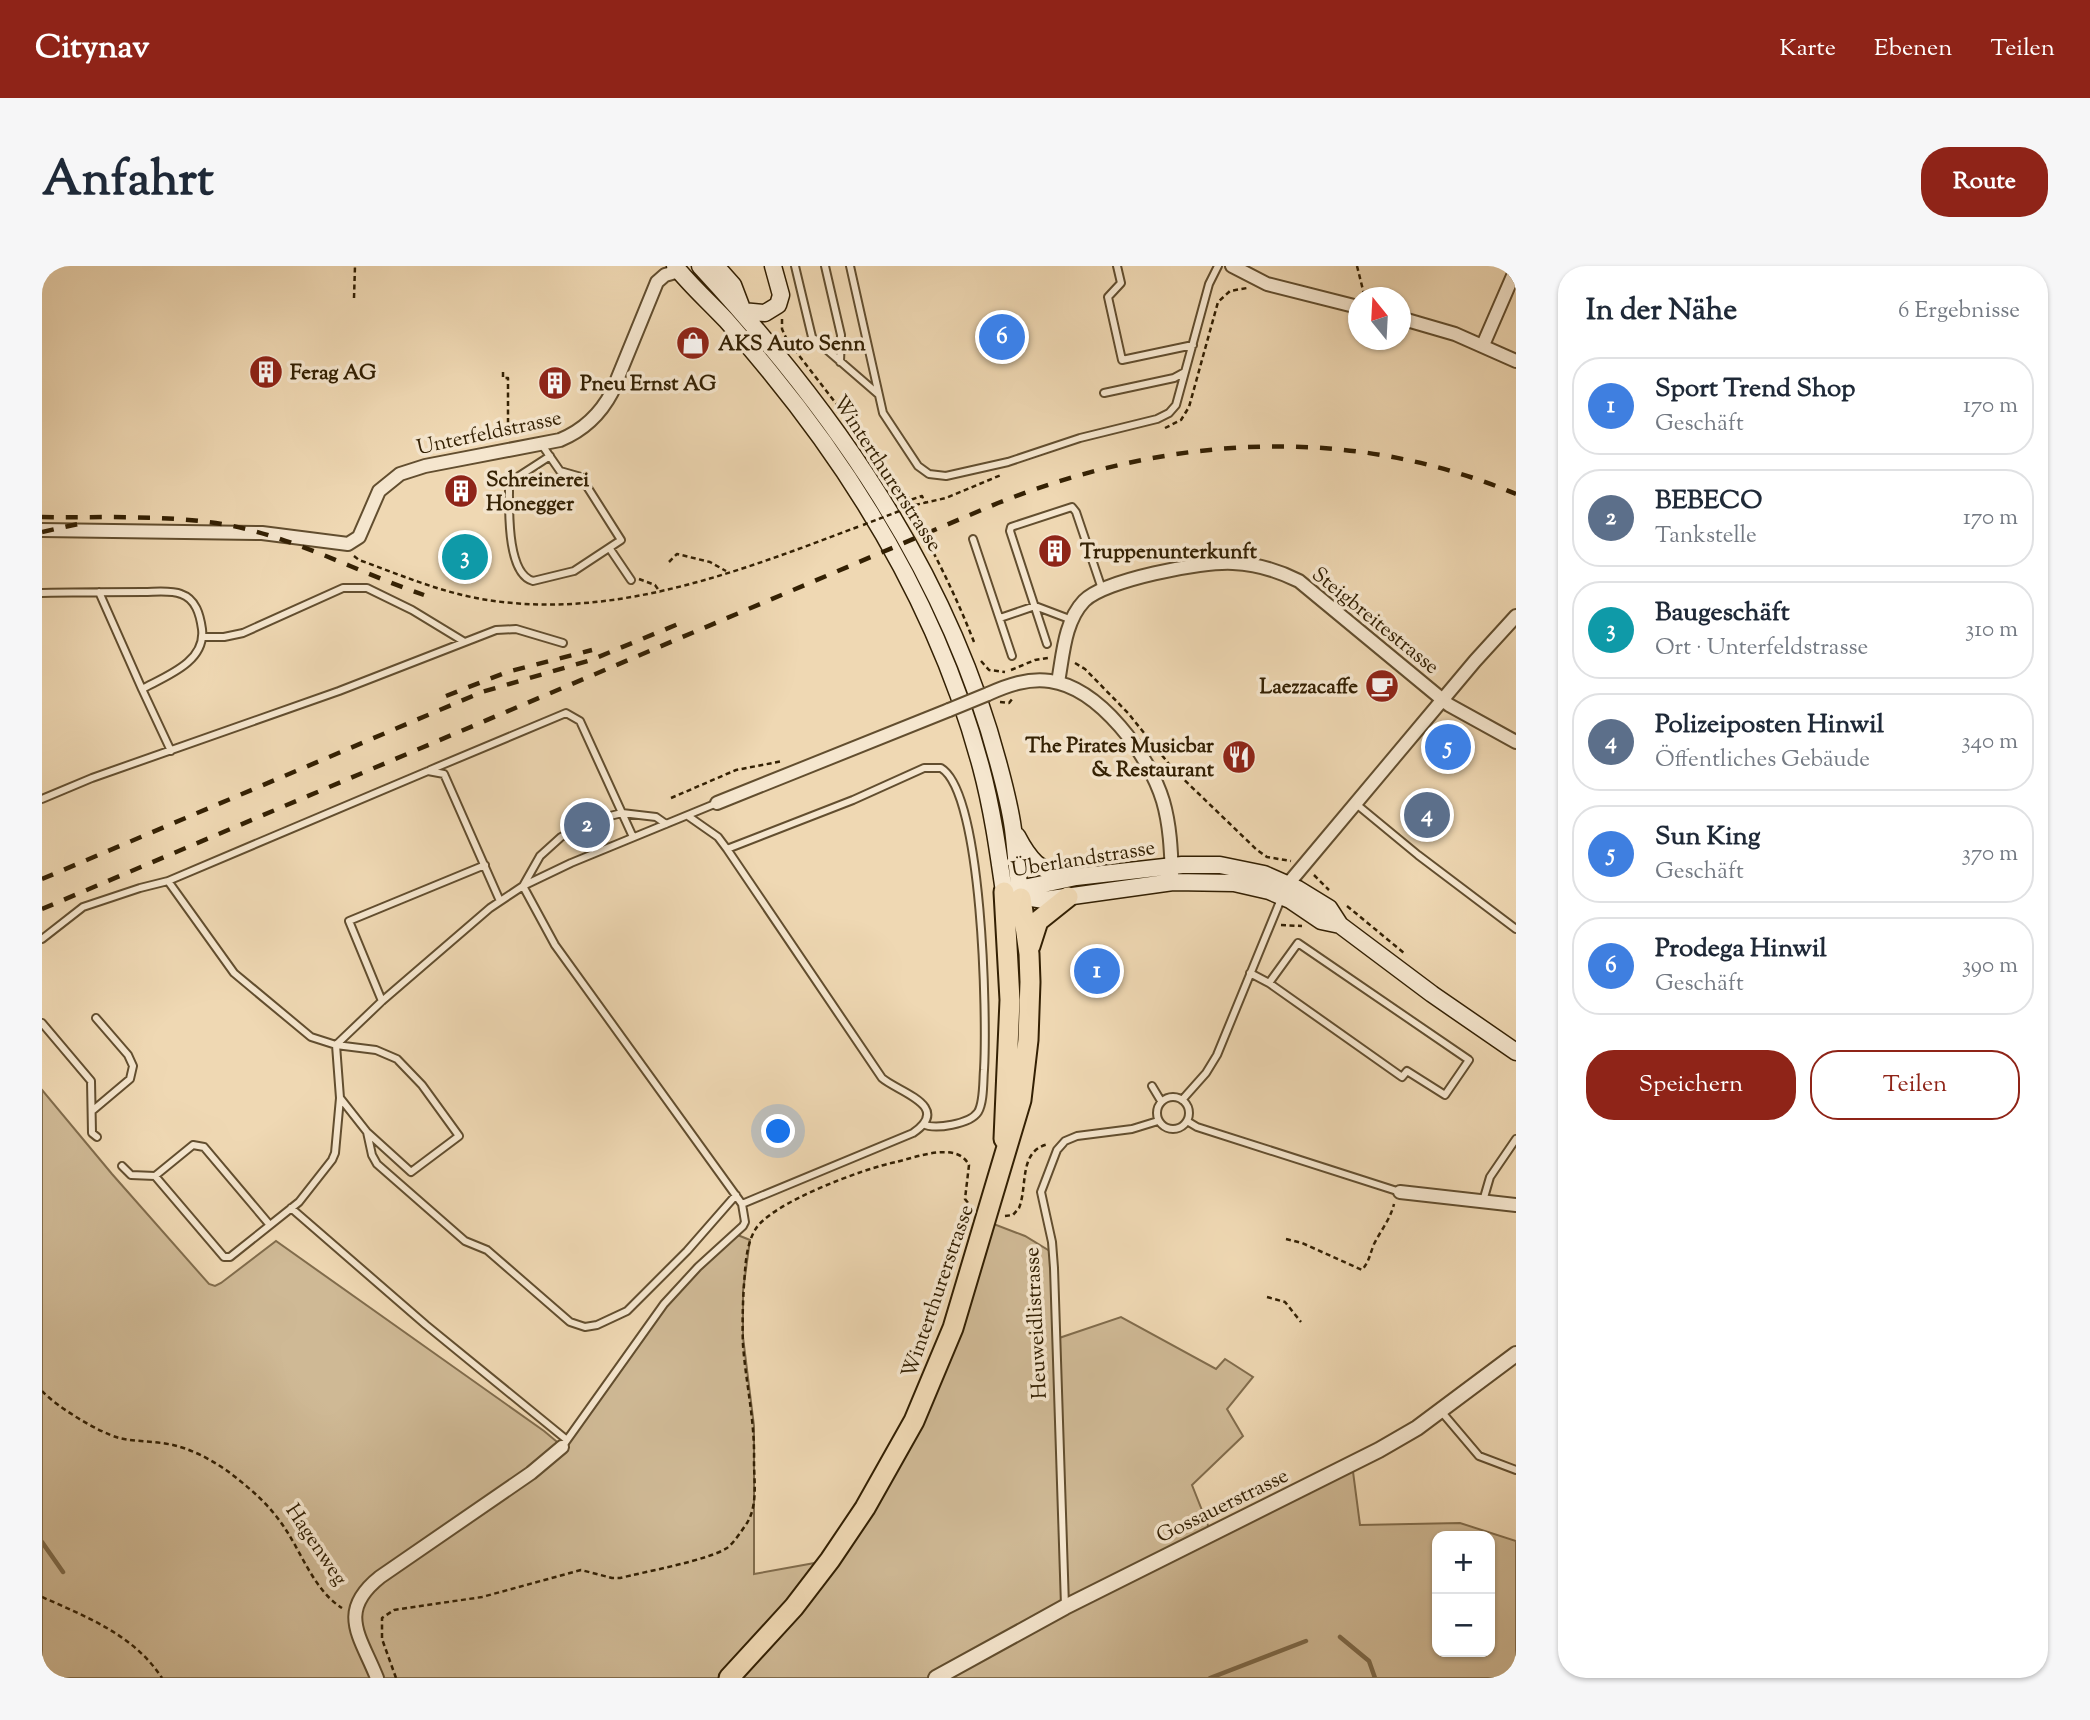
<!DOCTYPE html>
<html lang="de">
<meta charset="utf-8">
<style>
:root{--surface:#fff;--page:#f6f6f7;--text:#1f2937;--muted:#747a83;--line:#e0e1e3;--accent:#8f2418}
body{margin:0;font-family:"Sorts Mill Goudy",serif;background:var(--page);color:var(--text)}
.controls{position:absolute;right:21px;bottom:21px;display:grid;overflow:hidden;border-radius:14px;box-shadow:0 2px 5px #0004}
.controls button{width:63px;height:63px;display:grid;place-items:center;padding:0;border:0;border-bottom:2px solid var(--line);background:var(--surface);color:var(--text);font:35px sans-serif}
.compass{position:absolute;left:1306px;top:21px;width:63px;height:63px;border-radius:50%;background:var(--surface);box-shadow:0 2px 5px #0004;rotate:342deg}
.you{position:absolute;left:737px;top:866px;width:24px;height:24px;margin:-18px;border:5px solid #fff;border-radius:50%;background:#1a73e8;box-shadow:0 0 0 10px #1a73e833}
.badge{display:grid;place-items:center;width:46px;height:46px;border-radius:50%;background:var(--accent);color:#fff;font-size:23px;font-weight:700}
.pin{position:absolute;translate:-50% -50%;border:4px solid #fff;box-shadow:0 2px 7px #0006}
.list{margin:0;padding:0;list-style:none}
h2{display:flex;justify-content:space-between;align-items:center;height:91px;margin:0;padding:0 28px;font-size:30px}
h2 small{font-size:23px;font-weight:400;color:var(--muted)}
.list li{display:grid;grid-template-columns:46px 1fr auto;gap:21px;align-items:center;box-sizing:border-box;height:98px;margin:0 14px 14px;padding:0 14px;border:2px solid var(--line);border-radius:28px}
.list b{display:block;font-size:26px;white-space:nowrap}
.list p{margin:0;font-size:23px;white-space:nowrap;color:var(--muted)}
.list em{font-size:23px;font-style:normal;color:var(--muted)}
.actions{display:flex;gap:14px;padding:21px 28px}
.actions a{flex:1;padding:16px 0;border:2px solid var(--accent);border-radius:28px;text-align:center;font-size:24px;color:var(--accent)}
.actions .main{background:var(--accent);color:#fff}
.map{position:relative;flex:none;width:1474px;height:1412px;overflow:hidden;border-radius:28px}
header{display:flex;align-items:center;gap:42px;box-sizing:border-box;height:98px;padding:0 35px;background:var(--accent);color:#fff}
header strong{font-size:33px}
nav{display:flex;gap:38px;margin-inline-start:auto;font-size:24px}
.intro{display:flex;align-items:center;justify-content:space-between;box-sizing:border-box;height:168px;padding:0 42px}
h1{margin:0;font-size:49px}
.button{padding:18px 32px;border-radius:28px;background:var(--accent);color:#fff;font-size:24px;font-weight:700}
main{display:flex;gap:42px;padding:0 42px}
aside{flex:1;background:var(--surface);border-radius:28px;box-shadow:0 2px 5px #0004}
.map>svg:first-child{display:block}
.green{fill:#cfb995;stroke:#816c4c;stroke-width:2;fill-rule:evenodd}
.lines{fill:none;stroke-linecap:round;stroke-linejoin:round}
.stream{stroke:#7d6949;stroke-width:4.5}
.service-casing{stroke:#624e2f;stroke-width:10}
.minor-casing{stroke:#624e2f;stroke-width:16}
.tertiary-casing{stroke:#624e2f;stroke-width:18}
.secondary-casing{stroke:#332003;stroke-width:19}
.trunk-casing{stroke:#332003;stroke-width:23}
.path{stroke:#332003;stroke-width:2.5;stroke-dasharray:5 3.5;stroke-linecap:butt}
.service{stroke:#f5e6ce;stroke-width:6}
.minor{stroke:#f5e6ce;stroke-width:12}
.tertiary{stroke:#f5e6ce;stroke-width:14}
.secondary{stroke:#f5e6ce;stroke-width:16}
.trunk{stroke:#efd8b3;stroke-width:19}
.rail{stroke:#332003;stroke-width:4.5;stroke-dasharray:12 12;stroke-linecap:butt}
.minor-bridge-casing{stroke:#624e2f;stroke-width:16;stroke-linecap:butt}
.path-bridge{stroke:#332003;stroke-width:2.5;stroke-dasharray:5 3.5;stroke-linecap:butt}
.minor-bridge{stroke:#f5e6ce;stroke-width:12}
.labels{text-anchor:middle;stroke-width:7;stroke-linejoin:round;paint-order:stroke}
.poi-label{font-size:21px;font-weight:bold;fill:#332003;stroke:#f5e6ce;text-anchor:start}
.street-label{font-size:21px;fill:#332003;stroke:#f5e6ce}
</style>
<header>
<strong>Citynav</strong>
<nav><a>Karte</a><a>Ebenen</a><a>Teilen</a></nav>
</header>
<div class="intro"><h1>Anfahrt</h1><a class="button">Route</a></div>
<main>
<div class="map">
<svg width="1474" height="1412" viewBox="0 0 1474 1412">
<rect width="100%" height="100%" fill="#efd8b3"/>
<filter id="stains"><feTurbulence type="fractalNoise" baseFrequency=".00286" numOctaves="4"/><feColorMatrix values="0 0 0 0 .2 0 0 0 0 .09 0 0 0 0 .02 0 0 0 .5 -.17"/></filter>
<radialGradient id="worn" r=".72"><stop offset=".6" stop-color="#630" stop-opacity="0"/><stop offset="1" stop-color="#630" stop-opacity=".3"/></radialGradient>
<path class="green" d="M0,824L70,908L167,1018L173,1020L179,1017L234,975L502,1165L520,1180L622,1038L693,968L708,974L701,1025V1071L712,1160V1308L789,1294L850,1197L944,955L983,970L1011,987L1014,1073L1079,1051L1174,1103L1183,1093L1211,1111L1185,1143L1201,1170L1150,1219L1169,1267L1310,1198L1318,1259L1418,1257L1474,1275V1412H0ZM1395,1270H1448V1386H1395Z"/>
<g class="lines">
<path class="stream" d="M0,1276L21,1306
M1298,1371L1327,1395L1333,1412
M1168,1412L1264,1375"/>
<g class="service-casing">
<path id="service" d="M753,0L770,71L836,128
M783,0L799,69L798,96
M808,0L841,147L876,200L887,208L904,210L966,196L1038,172L1115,153L1127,147L1134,139L1143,106
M1075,0L1079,17L1066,31L1080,94L1151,79
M1062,127L1132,112L1143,106L1167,18L1176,0
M500,179L518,205L539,211L579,274L532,305L491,315C465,308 467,245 467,222L474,212L508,190
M931,273L970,390
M568,283L589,314
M0,327C34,326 68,326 102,326C113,326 129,324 139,328C154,333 158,349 160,363C164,396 124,410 100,423L57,326
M958,352L993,340L1030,354
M161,371H182L201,367L301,322H325L370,344L421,375
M1005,378L968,265L969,261L1030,241L1034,246L1060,323
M100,423L129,485
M388,504L524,447L538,455L591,571
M0,533L50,512L297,425L454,364L474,363L521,377
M1313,537L1376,589L1474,663
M646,550L676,571L685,583L840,812C856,826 911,840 871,867L700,938
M685,583L811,534L882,502H899C941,527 945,752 942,804C941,815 942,836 936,846C928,858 893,864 881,858
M126,615L192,707L269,771L294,779L334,784L355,793L380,819L417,870L369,906L326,867
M0,673L41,641L98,622L126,615L386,505L402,508L458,635
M1208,707L1227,717L1360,811L1365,805L1403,829L1427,794L1256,677L1227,717
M340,735L307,655L443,599
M0,757L49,815L50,867L55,871
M1110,820L1119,835
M1115 847a16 16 0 1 1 32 0a16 16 0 1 1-32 0Z
M299,833L325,866L330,889L335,898L423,975L445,984L528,1056L543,1061L555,1059L585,1045L645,985L694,929
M1140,834L1164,807L1175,789L1239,633
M50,845L88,813L91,800L86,789L54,752
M1145,855L1155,861L1358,926
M80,900L89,909L113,910L182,991H188L257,936L290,894L293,887L298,832L294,779L340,735L448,642L481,620L498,590L519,571L564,551L580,547L614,551L624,558
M113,910L151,879L162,881L227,958
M1441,935L1448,911L1474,873
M249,942L384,1059L525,1174
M1398,1144L1437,1190L1474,1204
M520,1181L622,1038L656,1001L701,960L703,956L700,938L513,679L481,620L529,597L675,537
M1023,1340L1012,1002L1010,976L999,926L1015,884L1023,875L1035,870L1090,863L1116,855"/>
</g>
<g class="minor-casing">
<path id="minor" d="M1190,0L1225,18L1316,41
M1358,52L1413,68L1474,95
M1441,79L1474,3
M0,264L220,267L306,278L317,271L337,225L358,208L383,200L518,174C542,164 558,149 570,126L615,16L623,9L637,5
M1016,416C1021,390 1022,356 1042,335C1062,314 1160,295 1191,297C1215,298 1235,304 1257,315L1407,439L1474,476
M946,428C966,419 986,412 1008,415C1058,422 1107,489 1121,535C1128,559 1129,584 1130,609
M675,537L907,444
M1246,618L1433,395L1474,350
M1358,926L1474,939
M335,1412C319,1371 294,1346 338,1311L489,1207L520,1181"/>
</g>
<g class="tertiary-casing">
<path id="tertiary" d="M894,1412L1023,1341L1337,1184L1375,1162L1474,1088"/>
</g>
<g class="secondary-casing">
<path id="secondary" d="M633,0C648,19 667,36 684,54C699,71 714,89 728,106C824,223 900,355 939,501C950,542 956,584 962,626
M658,0C791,144 905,304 956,496C962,518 968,541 971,563C974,586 975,609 979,632
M674,0L691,19L699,40
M700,45L723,47L736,39L739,29L731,0
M975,570C987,593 997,606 1025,610
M968,625L1034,611L1140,599H1178L1222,608L1256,623L1287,642L1298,659L1390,728L1474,786
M969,629L1002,634L1131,616L1192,617L1227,625L1248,634L1279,655L1298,659"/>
</g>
<g class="trunk-casing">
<path id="trunk" d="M962,626L968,734L962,873
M988,680L996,655L1026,631
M687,1412L752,1341L788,1294L823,1242L872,1155L911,1062L979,834L986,774L988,716L987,688L979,632"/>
</g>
<path class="path" d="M1315,0L1322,28
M312,32L313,0
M740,53V63L745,74C775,113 806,152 835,193C874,249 907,312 932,376
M461,106V112H466V171
M1123,162L1139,154L1147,141L1176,36L1188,25L1205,22
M858,229L863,226L868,234L880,230L883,237
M873,239L904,232L959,209
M312,290L317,294C356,308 393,324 434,332C566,357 696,306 818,260
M627,296L635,288L668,296L684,305
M597,313L613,319L618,326
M939,395L947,404L963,406
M1033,397L1043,403L1086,447L1131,503L1215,584L1225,591L1249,595
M969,404L993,394L1006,392
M958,436L967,437L971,432
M629,532L694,504L741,495
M1272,609L1287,624
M1305,640L1362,687
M1239,659L1260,660
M963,950L971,949L977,942C986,920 976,884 1007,878
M1244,973L1260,977L1320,1004C1327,996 1328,988 1332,978C1339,964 1348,954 1352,938
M1225,1031L1243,1036L1259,1056
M0,1125C15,1141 56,1166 77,1172C95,1176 113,1175 131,1179C149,1183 168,1193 184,1204C207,1221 229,1240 244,1264C261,1290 273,1325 300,1342
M0,1331C45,1351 92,1369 120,1412
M354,1412L340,1373V1352L352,1344L440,1331L539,1304L570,1312H578C602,1306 667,1294 685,1282C692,1277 700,1264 705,1257C716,1239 712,1215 712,1195C713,1155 704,1118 701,1079C700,1054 701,1029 703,1005C704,991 706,976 713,964C728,937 823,902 854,896C875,891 915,875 927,899L923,933L930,942"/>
<use href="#service" class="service"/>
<use href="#minor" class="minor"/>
<use href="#tertiary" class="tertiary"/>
<use href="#secondary" class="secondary"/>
<use href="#trunk" class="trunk"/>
<path class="rail" d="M0,251C63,252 129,248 191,260C258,274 318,307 382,329
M0,266L36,258
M404,430L465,406L550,384
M0,613L440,426L549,394L641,356
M0,643L956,237C1125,170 1304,157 1474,228"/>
<g class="minor-bridge-casing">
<path id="minor-bridge" d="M907,444L946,428"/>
</g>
<path class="path-bridge" d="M821,259L873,239"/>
<use href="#minor-bridge" class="minor-bridge"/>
</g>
<defs>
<g id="shop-disc" transform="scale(1.75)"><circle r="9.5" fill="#8f2418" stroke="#f5e6ce"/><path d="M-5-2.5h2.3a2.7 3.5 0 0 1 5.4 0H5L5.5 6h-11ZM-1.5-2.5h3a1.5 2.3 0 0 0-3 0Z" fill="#fff"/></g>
<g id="building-disc" transform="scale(1.75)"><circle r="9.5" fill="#8f2418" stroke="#f5e6ce"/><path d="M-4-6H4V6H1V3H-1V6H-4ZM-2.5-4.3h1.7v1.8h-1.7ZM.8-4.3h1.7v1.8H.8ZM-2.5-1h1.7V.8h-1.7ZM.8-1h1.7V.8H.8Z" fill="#fff"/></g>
<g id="cafe-disc" transform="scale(1.75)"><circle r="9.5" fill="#8f2418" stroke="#f5e6ce"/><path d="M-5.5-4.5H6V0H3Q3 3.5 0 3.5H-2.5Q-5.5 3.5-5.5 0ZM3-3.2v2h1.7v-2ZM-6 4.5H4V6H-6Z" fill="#fff"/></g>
<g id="restaurant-disc" transform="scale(1.75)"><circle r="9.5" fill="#8f2418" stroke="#f5e6ce"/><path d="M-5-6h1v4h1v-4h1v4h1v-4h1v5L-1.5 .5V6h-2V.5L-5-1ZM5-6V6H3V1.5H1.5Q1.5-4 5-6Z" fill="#fff"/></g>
</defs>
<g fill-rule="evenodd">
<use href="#shop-disc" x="651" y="77"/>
<use href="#building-disc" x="224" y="106"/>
<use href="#building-disc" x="513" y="117"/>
<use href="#building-disc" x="419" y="225"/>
<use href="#building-disc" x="1013" y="285"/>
<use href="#cafe-disc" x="1340" y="420"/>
<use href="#restaurant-disc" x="1197" y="491"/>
</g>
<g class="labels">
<g class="poi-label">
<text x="676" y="84">AKS Auto Senn</text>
<text x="248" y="113">Ferag AG</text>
<text x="538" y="124">Pneu Ernst AG</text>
<text x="444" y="220">Schreinerei<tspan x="444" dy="24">Honegger</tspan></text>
<text x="1038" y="292">Truppenunterkunft</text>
<text x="1316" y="427" text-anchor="end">Laezzacaffe</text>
<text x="1172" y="486" text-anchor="end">The Pirates Musicbar<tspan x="1172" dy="24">&amp; Restaurant</tspan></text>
</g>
<g class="street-label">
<text transform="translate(447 166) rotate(-12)" y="7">Unterfeldstrasse</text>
<text transform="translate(846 207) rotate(57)" y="7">Winterthurerstrasse</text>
<text transform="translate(1334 354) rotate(39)" y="7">Steigbreitestrasse</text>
<text transform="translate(1041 592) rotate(-9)" y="7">Überlandstrasse</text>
<text transform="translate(895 1025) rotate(-71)" y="7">Winterthurerstrasse</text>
<text transform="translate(993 1057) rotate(-93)" y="7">Heuweidlistrasse</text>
<text transform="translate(1180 1239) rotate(-26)" y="7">Gossauerstrasse</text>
<text transform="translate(275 1278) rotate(56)" y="7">Hagenweg</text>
</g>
</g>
<rect width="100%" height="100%" filter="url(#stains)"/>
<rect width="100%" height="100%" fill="url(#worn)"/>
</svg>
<div class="controls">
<button>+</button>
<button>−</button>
</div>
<svg class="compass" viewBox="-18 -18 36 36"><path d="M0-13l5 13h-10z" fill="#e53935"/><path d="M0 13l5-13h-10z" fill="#747a83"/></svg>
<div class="you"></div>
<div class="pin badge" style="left:1055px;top:705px;background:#3f7fe0">1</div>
<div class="pin badge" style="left:545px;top:559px;background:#5c6f8a">2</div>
<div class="pin badge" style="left:423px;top:291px;background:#0f9aa8">3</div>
<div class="pin badge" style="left:1385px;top:549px;background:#5c6f8a">4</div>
<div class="pin badge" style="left:1406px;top:481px;background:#3f7fe0">5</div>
<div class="pin badge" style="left:960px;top:71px;background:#3f7fe0">6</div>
</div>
<aside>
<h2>In der Nähe<small>6 Ergebnisse</small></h2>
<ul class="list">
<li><span class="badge" style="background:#3f7fe0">1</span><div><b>Sport Trend Shop</b><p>Geschäft</p></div><em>170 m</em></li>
<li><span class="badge" style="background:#5c6f8a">2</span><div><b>BEBECO</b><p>Tankstelle</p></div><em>170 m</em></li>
<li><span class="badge" style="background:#0f9aa8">3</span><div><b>Baugeschäft</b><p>Ort · Unterfeldstrasse</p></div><em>310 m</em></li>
<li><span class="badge" style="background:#5c6f8a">4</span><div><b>Polizeiposten Hinwil</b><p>Öffentliches Gebäude</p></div><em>340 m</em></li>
<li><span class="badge" style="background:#3f7fe0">5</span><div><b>Sun King</b><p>Geschäft</p></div><em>370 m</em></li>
<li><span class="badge" style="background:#3f7fe0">6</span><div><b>Prodega Hinwil</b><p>Geschäft</p></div><em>390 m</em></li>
</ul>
<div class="actions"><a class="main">Speichern</a><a>Teilen</a></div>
</aside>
</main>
